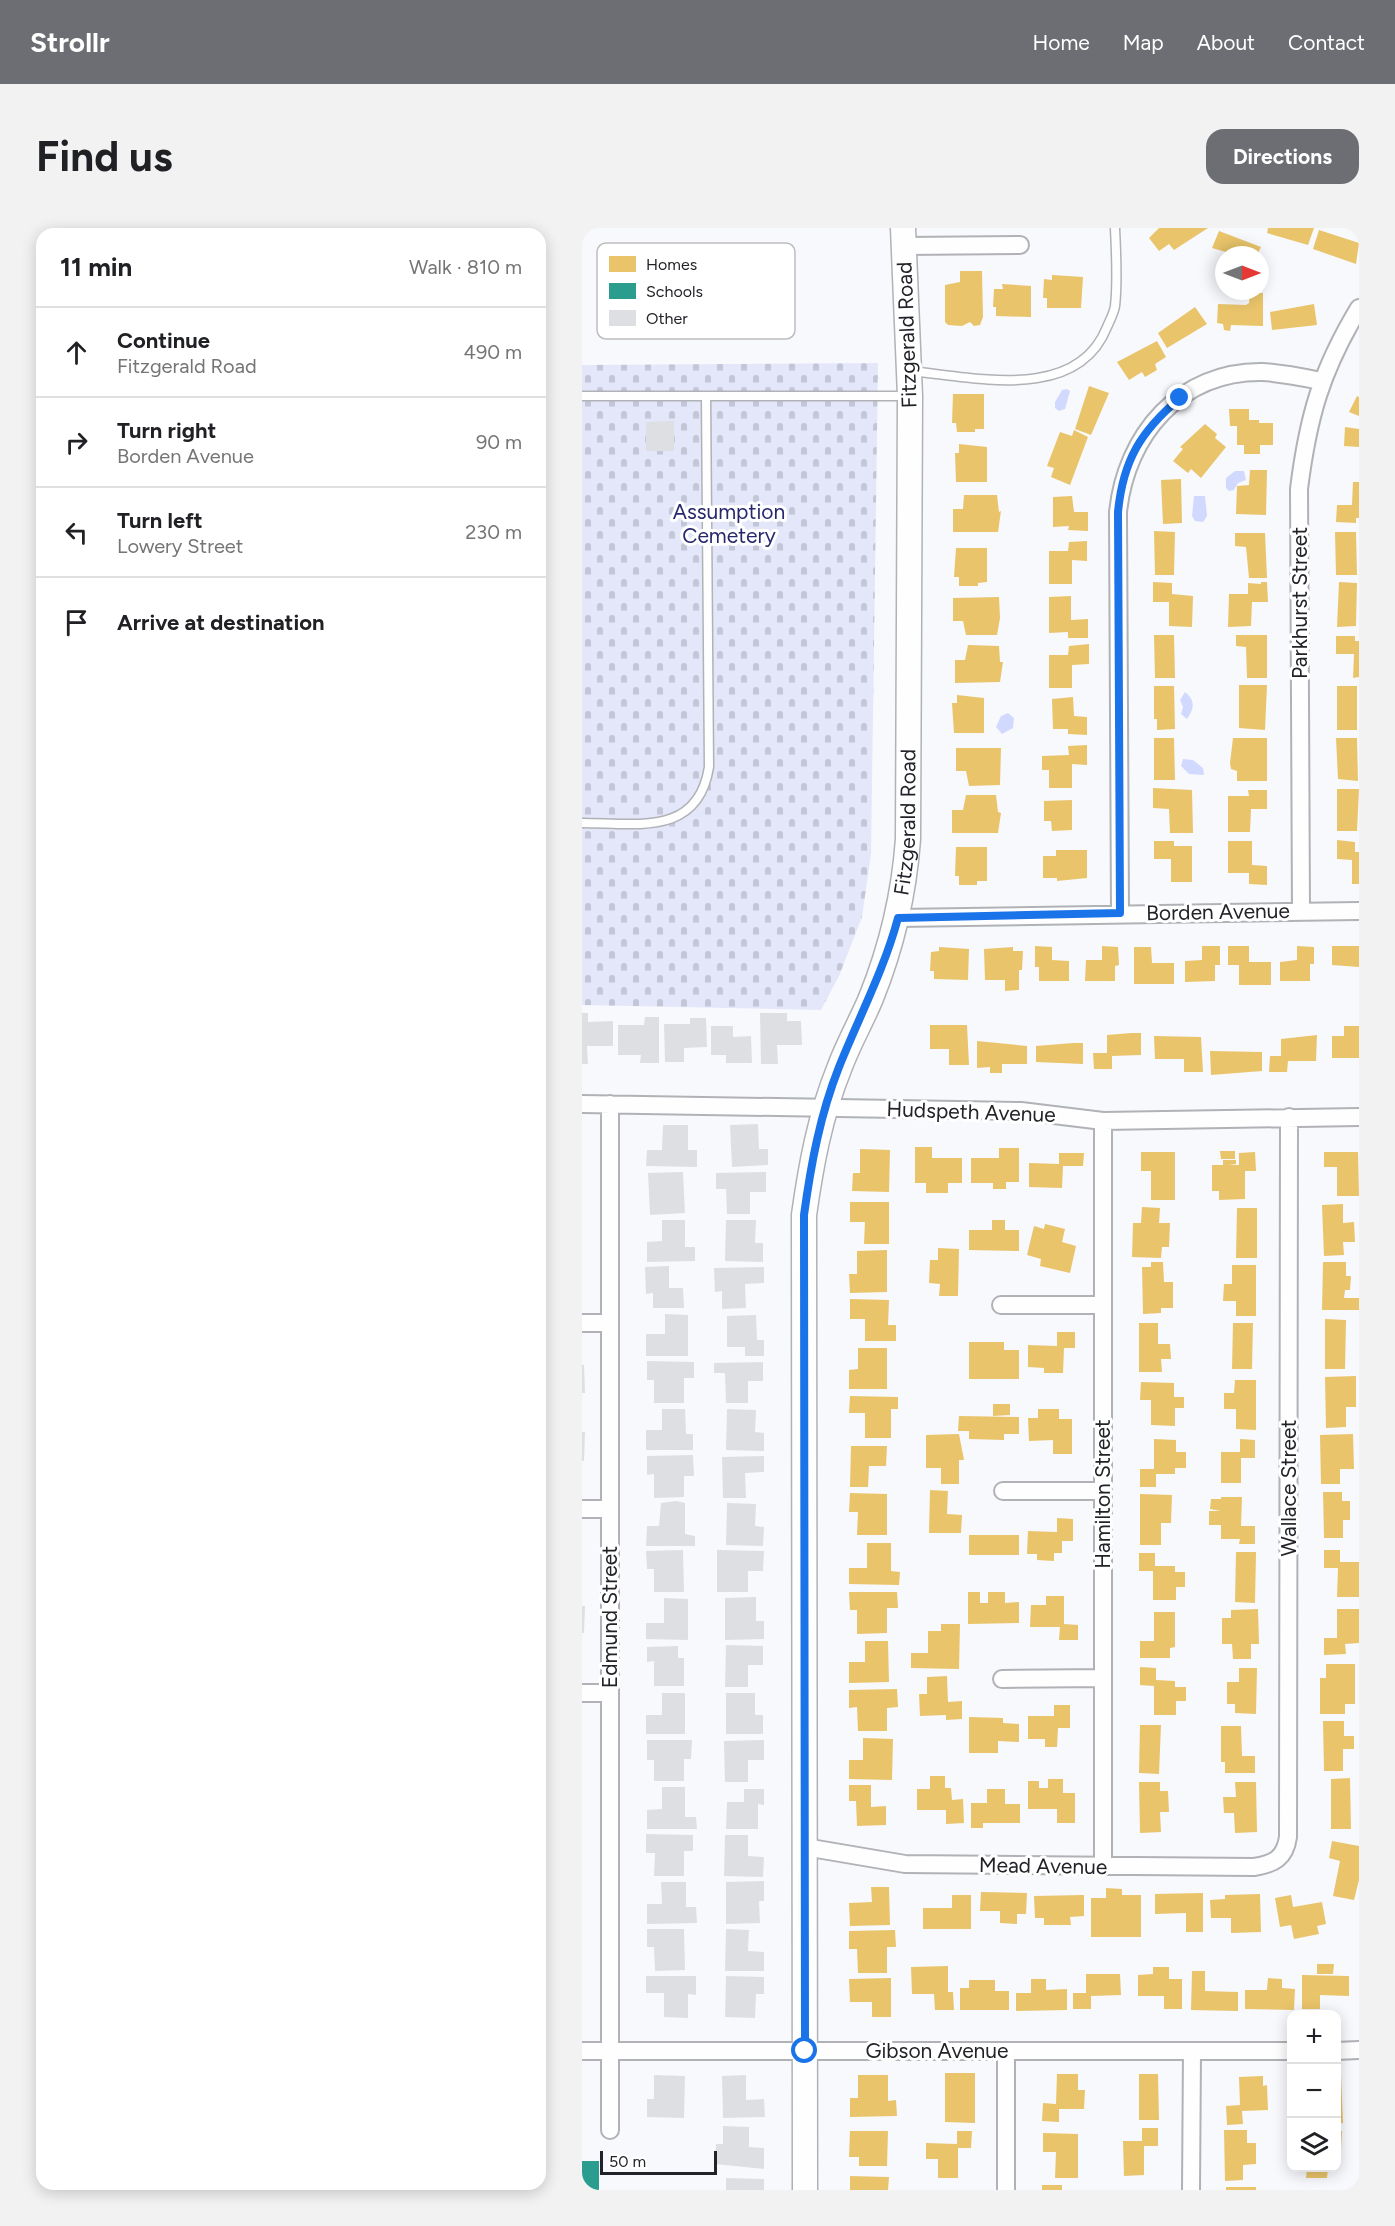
<!DOCTYPE html>
<meta charset="utf-8">
<style>
:root{--surface:#fff;--page:#f2f2f2;--text:#202124;--muted:#757577;--line:#e0e0e0;--accent:#6d6e73}
body{margin:0;font-family:Figtree,sans-serif;background:var(--page);color:var(--text)}
.controls{position:absolute;right:18px;bottom:18px;display:grid;overflow:hidden;border-radius:12px;box-shadow:0 3px 15px #0003}
.controls button{width:54px;height:54px;display:grid;place-items:center;padding:0;border:0;border-bottom:2px solid var(--line);background:var(--surface);color:var(--text);font:30px sans-serif}
.compass{position:absolute;left:633px;top:18px;width:54px;height:54px;border-radius:50%;background:var(--surface);box-shadow:0 3px 15px #0003;rotate:90deg}
.scale{position:absolute;left:18px;bottom:15px;width:117px;box-sizing:border-box;padding-left:6px;border:3px solid #222328;border-top:0;font-size:16px;line-height:21px;white-space:nowrap;color:#222328;-webkit-text-stroke:4px #fff;paint-order:stroke}
.stop{position:absolute;width:18px;height:18px;margin:-14px;border:4px solid #1a73e8;border-radius:50%;background:#fff}
.stop.end{background:#1a73e8;border-color:#fff;box-shadow:0 2px 6px #0008}
.list{margin:0;padding:0;list-style:none}
h2{display:flex;justify-content:space-between;align-items:center;height:78px;margin:0;padding:0 24px;font-size:26px}
h2 small{font-size:20px;font-weight:400;color:var(--muted)}
.list li{display:grid;grid-template-columns:39px 1fr auto;gap:18px;align-items:center;box-sizing:border-box;height:90px;padding:0 24px;border-top:2px solid var(--line)}
.list b{display:block;font-size:22px;white-space:nowrap}
.list p{margin:0;font-size:20px;white-space:nowrap;color:var(--muted)}
.list em{font-size:20px;font-style:normal;color:var(--muted)}
.icon{flex:none;width:33px;height:33px;fill:none;stroke:currentColor;stroke-width:2;stroke-linecap:round;stroke-linejoin:round}
.map{position:relative;flex:none;width:777px;height:1962px;overflow:hidden;border-radius:18px}
header{display:flex;align-items:center;gap:36px;box-sizing:border-box;height:84px;padding:0 30px;background:var(--accent);color:#fff}
header strong{font-size:28px}
nav{display:flex;gap:33px;margin-inline-start:auto;font-size:21px}
.intro{display:flex;align-items:center;justify-content:space-between;box-sizing:border-box;height:144px;padding:0 36px}
h1{margin:0;font-size:42px}
.button{padding:15px 27px;border-radius:18px;background:var(--accent);color:#fff;font-size:21px;font-weight:700}
main{display:flex;gap:36px;padding:0 36px}
aside{flex:1;background:var(--surface);border-radius:18px;box-shadow:0 3px 15px #0003}
.map>svg:first-child{display:block}
.cemetery{fill:url(#cemetery-stones)}
.water{fill:#d2d9fe}
.homes{fill:#e9c46a}
.schools{fill:#2a9d8f}
.building{fill:#dedfe3}
.lines{fill:none;stroke-linecap:round;stroke-linejoin:round}
.lane-casing{stroke:#b0b2b6;stroke-width:11}
.street-casing{stroke:#b0b2b6;stroke-width:20}
.secondary-casing{stroke:#b0b2b6;stroke-width:27}
.lane{stroke:#fefeff;stroke-width:8}
.street{stroke:#fefeff;stroke-width:16}
.secondary{stroke:#fefeff;stroke-width:24}
.route{stroke:#1a73e8;stroke-width:8}
.labels{text-anchor:middle;stroke-width:6;stroke-linejoin:round;paint-order:stroke}
.street-label{font-size:21px;fill:#222328;stroke:#fff}
.park-label{font-size:21px;fill:#27276e;stroke:#fff}
.key{fill:#fff;stroke:#bdbdbe;stroke-width:1.5}
.key-label{font-size:16px;fill:#222328}
</style>
<header>
<strong>Strollr</strong>
<nav><a>Home</a><a>Map</a><a>About</a><a>Contact</a></nav>
</header>
<div class="intro"><h1>Find us</h1><a class="button">Directions</a></div>
<main>
<aside>
<h2>11 min<small>Walk · 810 m</small></h2>
<ul class="list">
<li><svg class="icon" aria-label="ahead" viewBox="0 0 24 24"><path d="M12 20V5M6 11l6-6 6 6"/></svg><div><b>Continue</b><p>Fitzgerald Road</p></div><em>490 m</em></li>
<li><svg class="icon" aria-label="right" viewBox="0 0 24 24"><path d="M7 20v-9h11M14 6l5 5-5 5"/></svg><div><b>Turn right</b><p>Borden Avenue</p></div><em>90 m</em></li>
<li><svg class="icon" aria-label="left" viewBox="0 0 24 24"><path d="M17 20v-9H6M10 6l-5 5 5 5"/></svg><div><b>Turn left</b><p>Lowery Street</p></div><em>230 m</em></li>
<li><svg class="icon" aria-label="arrive" viewBox="0 0 24 24"><path d="M6 21V4h12l-3 4 3 4H6"/></svg><div><b>Arrive at destination</b></div></li>
</ul>
</aside>
<div class="map">
<svg width="777" height="1962" viewBox="0 0 777 1962">
<defs>
<pattern id="cemetery-stones" width="16" height="16" patternUnits="userSpaceOnUse" patternTransform="scale(1.5)"><rect width="16" height="16" fill="#e4e7fa"/><path d="M2 7V4a2 2 0 0 1 4 0v3zM10 15v-3a2 2 0 0 1 4 0v3z" fill="#c3c6d6"/></pattern>
</defs>
<rect width="100%" height="100%" fill="#f8f9fd"/>
<path class="cemetery" d="M296,135L289,626L280,689L257,748L239,782L0,777V137Z"/>
<path class="water" d="M485,161L488,163L483,181L477,183L473,180V174L480,162Z
M653,243H662L664,252L656,255L652,262L647,263L644,260V250Z
M612,268H623L625,288L621,294L613,293L610,288Z
M603,464C613,472 613,480 605,491L599,486L601,479L598,472Z
M426,485L432,490L431,500L420,506L414,499L419,488Z
M601,531L611,532L621,540L622,547L607,546L599,538Z"/>
<path class="homes" d="M577,0H626L592,22L587,16L577,23L567,10Z
M686,0H732L726,17L685,5Z
M737,2L777,15L774,36L731,21Z
M637,3L679,19L675,27H643L644,24L630,20Z
M378,43H400L401,89L398,97L392,98L388,94L380,98L366,97L363,94V57L378,54Z
M470,47L501,49L499,80H465V70H461L462,51L470,52Z
M420,56L449,58V89L414,88V79H411L412,61H421Z
M668,64L681,65V98L649,97L648,103L642,102L641,96L635,95L636,76L664,77L667,75Z
M732,76L735,97L690,102L688,84Z
M613,79L625,96L585,120L576,105Z
M575,113L584,129L573,136L575,142L563,149L560,144L547,152L535,134Z
M507,158L527,165L509,207L493,201Z
M371,166H402V201H393V204H375L374,195H370Z
M775,168L777,169V188L767,184Z
M647,181H667V192H677V195H691V217H678V226H662V217H655V198H648Z
M623,196L635,206L633,210L644,219L619,250L609,241L606,245L591,233L601,221L598,219Z
M763,199L777,201V219L762,218Z
M492,202L506,209L488,257L469,249L472,240L465,238L478,204L490,208Z
M377,216L405,219V254H374L373,225H377Z
M668,242H685L684,287L654,286L655,258L667,257Z
M599,251L600,295L581,296L579,252Z
M771,254H777V290H774V295L754,294L755,277H770Z
M382,267H415L417,284L419,283L416,304H371V281H381Z
M490,268L492,284H506V303L486,302L487,298L471,299V269Z
M572,303L593,304L592,347H573Z
M753,304H774L775,347H754Z
M653,305H683L685,350H667L664,319L653,318Z
M505,313V333L490,332V356H467V323H486L487,314Z
M374,320H405V354L396,355V358H377V349H372Z
M571,354L590,355V366L611,368L610,399L587,398V374H571Z
M679,354H685L686,374H670L669,398L646,399L647,366H666V355L679,356Z
M757,354L775,355L774,398L755,399Z
M489,368V392L506,391V410H486V404L467,405V369Z
M417,369L418,390L415,407H384L381,393H371V370Z
M572,407H592L593,450H573Z
M654,407H685V450H665L664,419L654,418Z
M754,408H773V413H777V449L771,450L772,426H754Z
M507,416V436L490,437V460H467V427H486L487,418Z
M386,417L417,418L418,434H421L418,454L373,455V432H383Z
M657,457H685L683,502L657,500Z
M572,458H592L593,501L575,502V491H572Z
M755,458H775V502H755Z
M375,467L402,470V505H372L370,475H375Z
M491,469L492,488L505,489V507L486,506V501H471L470,471Z
M572,510H592L593,552H572Z
M651,510H685V553H655V543L649,541L648,535Z
M754,510H775L776,553L756,551Z
M505,517V537L490,536V560H467V542H460V528L487,527L486,518Z
M374,520H419L418,557L387,558L384,543H374Z
M571,560L610,562L611,605H588L587,581L571,580Z
M755,561H777L775,603H755Z
M666,562H685V581H669L668,604H646V568H667Z
M384,567H414L416,584L419,585L416,605H370V582H381Z
M490,572V602L470,603L469,593H462V573Z
M755,612L773,614V624H777V656H770V632L755,631Z
M572,613H592V618H610V654H589V631H572Z
M646,613H670V637L685,638V657L667,656V645H646Z
M374,619H405V653H395V657H377V648H373Z
M474,622H505V650L475,653V650H461V628H474Z
M453,718L470,719V732L487,733V753H457V739H453Z
M520,718L536,719L537,737L533,738V753H503L504,732H520Z
M620,718H638V737H633V753L603,754V733L620,732Z
M646,718H667V734H689V757H657V737H646Z
M715,718L732,719V736H728V753H698V734L715,732Z
M750,718H777V739L750,737Z
M357,719L387,721L386,752L352,751V743H348L349,724L357,723Z
M431,719V723H441L440,742H437V762L423,763V752H403L402,721Z
M552,719H569L570,735H592V756H552Z
M348,797H385L387,837H367V821H348Z
M762,798H777V830H750V808H762Z
M549,805H559V827L530,828V841H512L511,825H525V807Z
M735,807L734,833H706L705,844H687L688,828H699V811Z
M572,808L619,809L621,844H602V831H573Z
M395,813L445,818V836H420V845H408V839L395,840Z
M491,815H501V836L454,834V818Z
M628,823L680,824V843L629,847Z
M333,919H350V930H380V955H366V965H344V955H333Z
M417,920H437V954H424V961H411V955H389V930H417Z
M278,921L308,922L307,964L270,963L271,945H278Z
M638,923H653V931H639Z
M559,924H593V972H569V943H559Z
M673,924L674,943H663V971L637,972V963H630V937H641V932H654V936L647,937H657V925Z
M742,924H776L777,968H755V939H742Z
M477,925H502L501,938H481L480,960L447,959V935L477,936Z
M268,974H307V1016H282L283,994H268Z
M761,976V995L772,994L773,1014H761L762,1027L742,1028L740,977Z
M560,979L578,980L577,995H588L587,1019H580L579,1030L550,1029L551,995H559Z
M655,980H675V1030H654Z
M410,992H423V1002H437V1023L387,1022V1002H410Z
M463,996L483,1001L480,1014L494,1018L488,1045L458,1038L459,1031L445,1027L452,998L462,1001Z
M356,1020L377,1021L376,1068H357L358,1056L347,1055L348,1032H356Z
M305,1022V1064L268,1065L267,1046H275V1023Z
M569,1034H581L582,1054H591V1080H579V1085L561,1086L560,1039H569Z
M741,1034H764V1048H769L768,1062H763L762,1070H777V1082H740Z
M650,1037H674V1088H654V1073H641L642,1056H650Z
M268,1071L307,1072L306,1097H314V1113H283V1091H268Z
M743,1091L764,1092L763,1141H743Z
M557,1095H576V1116H588L589,1131H579L580,1144H557Z
M651,1095H671L670,1141H650Z
M475,1104H493V1120H482L481,1145H462V1140L446,1139V1117L475,1118Z
M387,1114H422V1122H437V1151H387Z
M276,1120H305V1161H267V1142L276,1141Z
M774,1148V1179H764V1199L744,1200L743,1149Z
M653,1152H674V1202L654,1201V1181H642V1165H652Z
M559,1154L592,1155V1169H602V1180H593V1198L569,1197V1172H558Z
M268,1168L316,1169V1181H309V1210H283V1185H267Z
M411,1176H428V1187L411,1188Z
M456,1181H477V1191H490V1226H471V1212L447,1213L446,1190H456Z
M377,1188L437,1189V1206H422V1212L387,1211V1203H376Z
M377,1206L382,1232H377V1256H359V1240H344V1207Z
M771,1206L772,1241H758V1256H739L738,1207Z
M572,1211L594,1212V1224H604V1240H593V1246H574V1259H558V1241H572Z
M658,1211L673,1212V1230H659V1255H639V1224H658Z
M269,1218H305L304,1238H287L286,1259H268Z
M348,1262L366,1263L365,1286L380,1287L379,1305H347Z
M741,1264H760V1273H768V1292H761V1310H742Z
M268,1265L305,1266V1307H275L276,1284H267Z
M558,1266L590,1267L589,1295H579V1317H558Z
M639,1269H660L659,1298H673V1316H657L658,1311H639V1297H627V1283H639L628,1281L629,1271H639Z
M475,1290L491,1291V1313H480V1325H472V1333L455,1332V1326H445L446,1303L475,1304Z
M387,1307H437V1327H387Z
M285,1315H309V1343L318,1344L317,1357L267,1356V1340H285Z
M742,1322H758V1334H777V1369H755L756,1340H742Z
M654,1324H674L673,1375L653,1374Z
M557,1325H573V1338H593V1344H603V1359H594V1372H571V1343H557Z
M267,1364H315L316,1380H305V1405L275,1406V1382H268Z
M386,1364H398V1375H406V1364H423V1375L437,1374V1395L386,1396Z
M464,1368H482V1396L496,1397V1412H477L478,1399H448L449,1377H464Z
M676,1381L677,1416H669V1431H651L650,1416H640V1390H649V1382Z
M755,1381H777V1415L763,1416L764,1426L742,1427V1410H755Z
M572,1384H593V1419L588,1420V1430H558V1413H572Z
M359,1396H378L377,1441L329,1440V1425H346V1403H359Z
M283,1413H306L307,1454L267,1455V1434H283Z
M744,1436H773V1476H763V1486H738V1450H744Z
M558,1439L574,1440V1452L593,1453V1459H604V1473H594V1487H572V1458L558,1457Z
M657,1440H675L674,1486L653,1485V1476H645V1454H657Z
M365,1448L366,1474L380,1473V1491L364,1492V1487L338,1488L337,1466H345V1449Z
M315,1461L316,1479L305,1480V1503H276L275,1479L267,1480V1462Z
M472,1477H488V1500H476L475,1519H463V1511H446V1488H472Z
M387,1489L421,1490V1495L437,1496V1514L416,1513V1525H387Z
M741,1493H762V1508H772V1521H761V1543H742Z
M558,1497H579L577,1546L557,1545Z
M639,1498H659L660,1528H673V1545H643V1534H639Z
M281,1510L311,1511L310,1552L267,1551V1532H281Z
M348,1548H363V1560H369L370,1572L381,1571L382,1595L364,1596V1582H335V1561H348Z
M768,1550L769,1601H749V1551Z
M466,1551H481V1565H493V1595H475V1581H446V1553H457V1560H466Z
M557,1554H578V1563H586L587,1584H578L579,1604L558,1605Z
M653,1554H674L675,1604L653,1605L652,1585H642L641,1569H654Z
M267,1557H289V1579L304,1578V1597L275,1598L274,1573H267Z
M405,1561H423V1576H438V1595H401V1600H389V1575H405Z
M750,1613L777,1618V1652L772,1672L751,1668L758,1633L747,1630Z
M289,1659H307L308,1697L268,1698L267,1675L290,1674Z
M524,1660L540,1661V1667H559V1709H509V1670H524Z
M399,1664L445,1665L444,1686H435V1696L418,1695V1683H398Z
M621,1665V1704H604V1685L573,1686V1666Z
M678,1666L679,1704L649,1705V1690H629L628,1672L643,1671V1667Z
M370,1667H389V1701H341V1680H370Z
M502,1667V1688L488,1689L489,1697H462V1690H453L452,1668Z
M709,1667L711,1679L740,1674L744,1696L735,1698L737,1706L712,1711L709,1697L698,1699L693,1670Z
M313,1702L314,1719H305V1745H276L275,1721H267V1703Z
M735,1736H752L751,1746H735Z
M366,1738V1764H371L372,1782H353L352,1766H330L329,1739Z
M571,1739H587V1751H600V1781H582V1768H556V1747L571,1746Z
M610,1743H623V1763L656,1764V1783L609,1782Z
M504,1746H538L539,1767L509,1768V1781H491V1765H504Z
M720,1747L767,1748V1768L738,1767V1781H720Z
M309,1750V1789H290V1774H268L267,1751Z
M686,1750L700,1751V1760L713,1761L712,1782L663,1781V1762H685Z
M449,1751H464V1762L485,1761V1782L434,1783V1765H449Z
M387,1752H413V1763H427V1782H378V1760H387Z
M363,1845H393V1895L363,1894Z
M475,1846H496V1862H503L502,1881H477V1894L460,1893L461,1875L474,1876Z
M557,1846H576L577,1892H557Z
M754,1846H759L761,1895L754,1896Z
M276,1847H306V1873L314,1872L315,1888L268,1889V1870H276Z
M681,1848V1858L685,1857L686,1882L660,1883L661,1896L645,1897L644,1878L658,1877L657,1849Z
M560,1900H576V1918H562V1947L542,1948L541,1913H560Z
M642,1902H665V1915H674V1936L661,1937V1952L643,1953Z
M268,1903H306L305,1938H277V1929H267Z
M375,1903H390L389,1920H376V1950H356V1931H344V1915L375,1916Z
M754,1903H760L759,1921H754Z
M461,1905L496,1906V1950H473L474,1924H461Z
M725,1940H746L745,1950H724Z
M268,1948L307,1949L306,1962H268Z
M460,1957H480V1962H460Z
M644,1959H674V1962H644Z"/>
<path class="schools" d="M0,1933H17V1962H0Z"/>
<path class="building" d="M92,193V223H64V194Z
M0,785H6V794L31,793V818H5L6,836H0Z
M178,785H205V793H219L220,817H195L196,836H179Z
M63,789H77V835H58L59,827H36V797H62Z
M108,790H124L125,819L102,820V834H83L82,796H108Z
M129,798H151V809L169,808L170,835H144V827H129Z
M176,896L177,921H186V937L150,939L148,897Z
M81,897H106V922H115V939L64,938L65,922H80Z
M101,944L103,985L68,987L66,945Z
M184,944V964H168V986H145L144,961H134V945Z
M80,992H103V1019H113V1033L65,1034V1014L80,1013Z
M144,992H174L173,1015H181V1034L143,1033Z
M87,1038V1060H101L102,1080H71V1065L64,1066L63,1039Z
M182,1039V1055L163,1056L164,1080L140,1081V1063L133,1064L132,1040Z
M83,1086L106,1087V1128H64V1106H83Z
M174,1087L175,1112H182V1128H163V1119H145V1088Z
M65,1133L112,1134V1150H102V1175H72V1152H65Z
M181,1134V1153H166V1175H144L143,1145H132V1135Z
M0,1137H2L3,1165H0Z
M80,1181H103L104,1206H111V1222H64V1202H80Z
M145,1181L174,1182L173,1204L182,1205V1223L144,1222Z
M0,1204H3L2,1233H0Z
M111,1227L112,1248H102V1269L72,1270V1246L65,1247V1228Z
M182,1228V1244L163,1245L164,1270H141L140,1229Z
M94,1273L103,1275V1306L113,1308V1318H64L65,1298H77L79,1275Z
M145,1275L174,1276L173,1298L182,1299L181,1318L144,1317Z
M101,1322L102,1364H72V1341H65L64,1323Z
M135,1322L182,1323L181,1343H166V1364H135Z
M174,1369V1393H182V1411L143,1412V1370Z
M82,1370L106,1371V1412L64,1411V1395H82Z
M0,1378H3L2,1405H0Z
M144,1417L181,1418V1437H166V1459H143Z
M96,1418V1430H102V1458H72V1433L65,1434V1419Z
M80,1465H103V1506H64V1487H80Z
M144,1465H173V1487H181V1506H144Z
M65,1512H110L109,1531H102V1553H72V1532H65Z
M182,1512V1532H166V1554H143L142,1513Z
M80,1559H103V1589H114L115,1601H65V1582L80,1581Z
M162,1561H182V1577L176,1576V1601H144L145,1574H162Z
M64,1606L111,1607V1623H102V1648H72L73,1625H64Z
M143,1607H166V1628L182,1629L181,1649L142,1648Z
M182,1653V1673H177L178,1695L144,1696V1654Z
M79,1654H104V1679H114L115,1695L65,1696V1676H80Z
M65,1701H102L103,1742L73,1743L72,1719H65Z
M144,1701L167,1702L166,1723L182,1724V1743H143Z
M64,1748H114V1767L106,1766V1790L82,1789V1765H64Z
M144,1748L182,1749V1766H174L173,1790L143,1789Z
M72,1847L103,1848L102,1890L65,1889V1871H72Z
M164,1847V1872L182,1871L183,1889L141,1890L140,1848Z
M141,1898L167,1899V1919L182,1920V1941L133,1936L134,1916H141Z
M144,1950L182,1951V1962H144Z"/>
<g class="lines">
<g class="lane-casing">
<path id="lane" d="M328,143C392,149 495,175 525,99C528,92 532,85 533,78C536,53 534,25 533,0
M0,168H327
M0,595C54,595 116,609 127,539L124,168"/>
</g>
<g class="street-casing">
<path id="street" d="M322,18L438,17
M719,682L717,261C726,189 739,143 777,80
M538,685L536,284C544,207 598,143 680,144C700,145 719,149 739,153
M316,690L777,683
M0,876L439,883L521,893L777,889
M28,876V1902
M521,893V1639
M419,1077H521
M0,1095H28
M421,1263H521
M0,1281H28
M420,1451L521,1450
M0,1465H28
M223,1619L323,1636L672,1639C692,1636 703,1630 706,1609L707,889
M0,1823H710
M424,1823V1962
M754,1823L777,1822
M609,1962L610,1823"/>
</g>
<g class="secondary-casing">
<g id="secondary">
<path id="s1" d="M223,1962L222,987C229,937 238,888 257,841C266,816 279,794 289,770C310,718 322,667 326,611L328,168L321,0"/>
</g>
</g>
<use href="#lane" class="lane"/>
<use href="#street" class="street"/>
<use href="#secondary" class="secondary"/>
</g>
<g class="lines">
<path class="route" d="M223,1823L222,987C229,936 238,887 257,839C277,789 302,742 316,690L538,685L536,284C541,232 559,203 598,170"/>
</g>
<g class="labels">
<g class="street-label">
<text transform="translate(325 107) rotate(-92)" y="7">Fitzgerald Road</text>
<text transform="translate(718 375) rotate(-90)" y="7">Parkhurst Street</text>
<text dy="7" stroke="none"><textPath href="#s1" startOffset="1384">Fitzgerald Road</textPath></text>
<text transform="translate(636 684) rotate(-1)" y="7">Borden Avenue</text>
<text transform="translate(389 884) rotate(2)" y="7">Hudspeth Avenue</text>
<text transform="translate(707 1260) rotate(-90)" y="7">Wallace Street</text>
<text transform="translate(521 1266) rotate(-90)" y="7">Hamilton Street</text>
<text transform="translate(28 1389) rotate(-90)" y="7">Edmund Street</text>
<text transform="translate(461 1638) rotate(1)" y="7">Mead Avenue</text>
<text x="355" y="1830">Gibson Avenue</text>
</g>
<g class="park-label">
<text x="147" y="291">Assumption<tspan x="147" dy="24">Cemetery</tspan></text>
</g>
</g>
<rect x="15" y="15" width="198" height="96" rx="9" class="key"/>
<rect x="27" y="28" width="27" height="16" fill="#e9c46a"/>
<rect x="27" y="55" width="27" height="16" fill="#2a9d8f"/>
<rect x="27" y="82" width="27" height="16" fill="#dedfe3"/>
<g class="key-label">
<text x="64" y="42">Homes</text>
<text x="64" y="69">Schools</text>
<text x="64" y="96">Other</text>
</g>
</svg>
<div class="controls">
<button>+</button>
<button>−</button>
<button><svg class="icon" aria-label="layers" viewBox="0 0 24 24"><path d="M12 4l9 5-9 5-9-5zM3 14l9 5 9-5"/></svg></button>
</div>
<svg class="compass" viewBox="-18 -18 36 36"><path d="M0-13l5 13h-10z" fill="#e53935"/><path d="M0 13l5-13h-10z" fill="#757577"/></svg>
<div class="scale">50 m</div>
<div class="stop" style="left:223px;top:1823px"></div>
<div class="stop end" style="left:598px;top:170px"></div>
</div>
</main>
